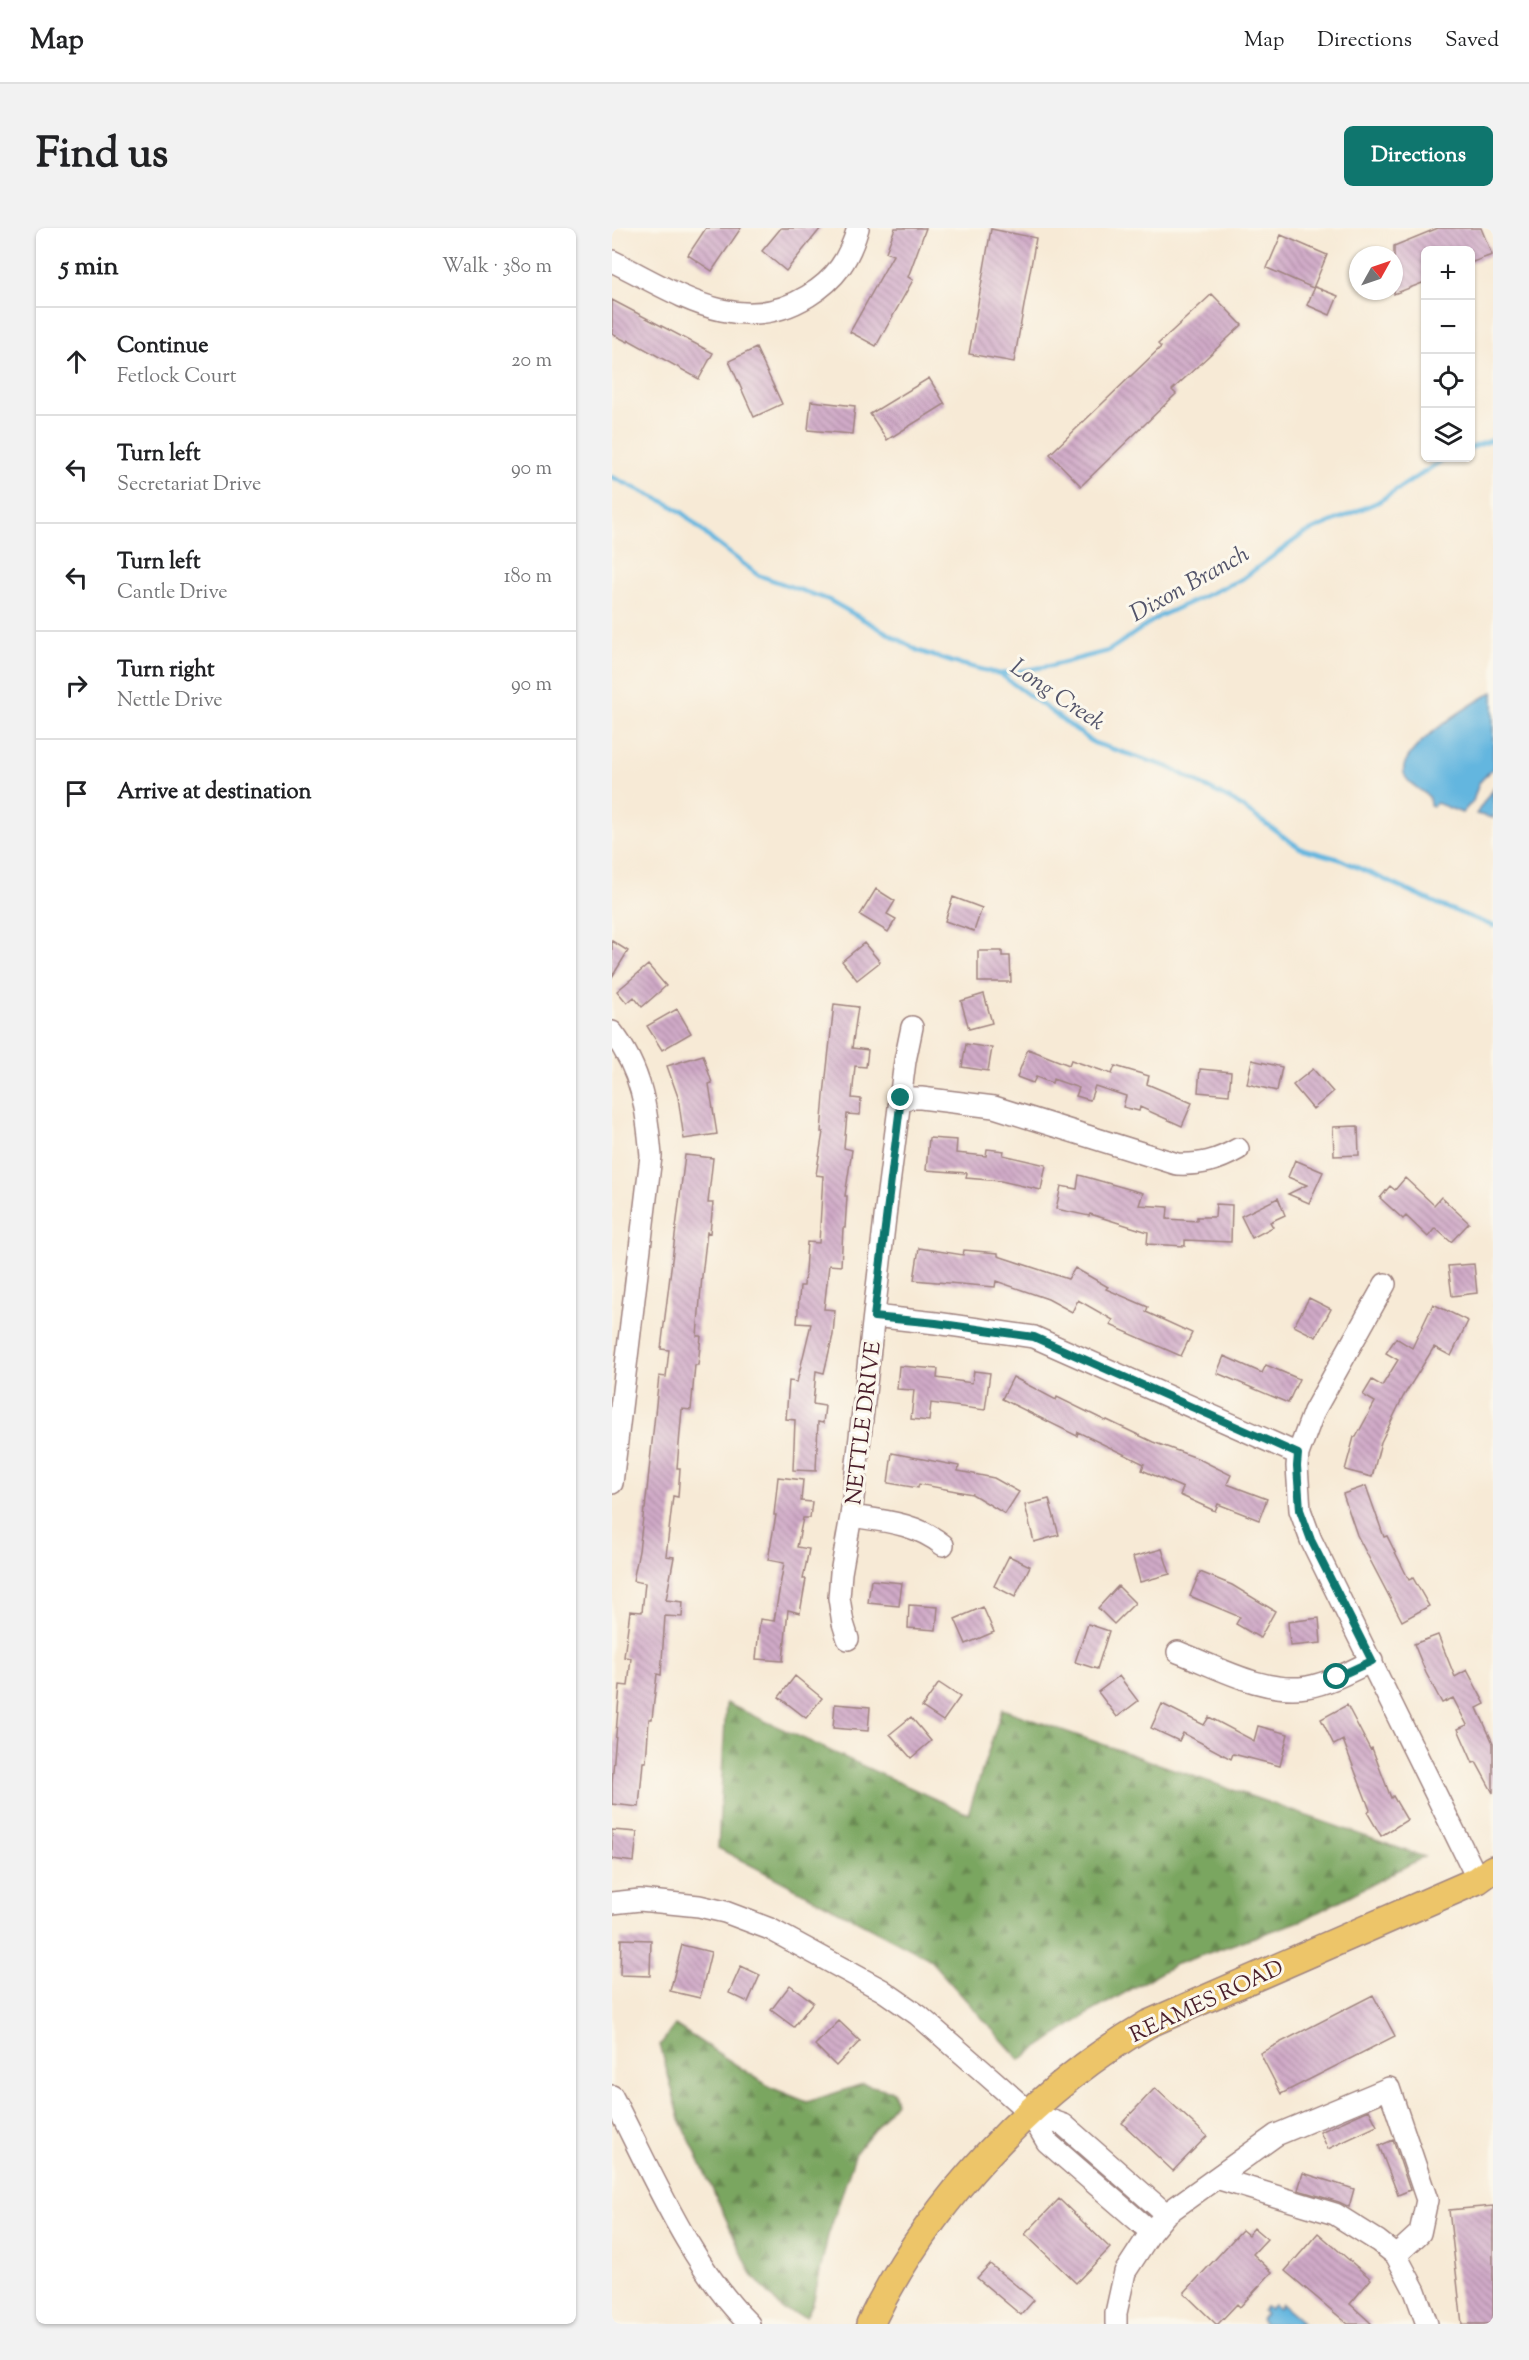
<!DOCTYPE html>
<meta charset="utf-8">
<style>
:root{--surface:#fff;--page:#f2f2f2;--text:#202124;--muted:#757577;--line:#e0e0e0;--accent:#0f766e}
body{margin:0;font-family:"Sorts Mill Goudy",serif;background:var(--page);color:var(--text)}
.controls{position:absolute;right:18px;top:18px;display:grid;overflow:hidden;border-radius:9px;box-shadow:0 2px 4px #0004}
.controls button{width:54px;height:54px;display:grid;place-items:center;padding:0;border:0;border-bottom:2px solid var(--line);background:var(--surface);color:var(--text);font:30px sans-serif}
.compass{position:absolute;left:737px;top:18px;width:54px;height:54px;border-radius:50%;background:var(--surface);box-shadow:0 2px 4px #0004;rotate:50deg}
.stop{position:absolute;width:18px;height:18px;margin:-14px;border:4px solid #0f766e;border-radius:50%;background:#fff}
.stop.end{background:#0f766e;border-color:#fff;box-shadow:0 2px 6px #0008}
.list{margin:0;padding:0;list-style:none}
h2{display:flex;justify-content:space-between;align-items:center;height:78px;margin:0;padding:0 24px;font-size:26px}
h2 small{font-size:20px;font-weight:400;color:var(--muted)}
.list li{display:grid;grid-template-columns:39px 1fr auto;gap:18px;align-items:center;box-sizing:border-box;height:108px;padding:0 24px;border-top:2px solid var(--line)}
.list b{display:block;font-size:22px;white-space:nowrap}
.list p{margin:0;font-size:20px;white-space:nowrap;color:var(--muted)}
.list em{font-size:20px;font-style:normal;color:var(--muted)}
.icon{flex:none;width:33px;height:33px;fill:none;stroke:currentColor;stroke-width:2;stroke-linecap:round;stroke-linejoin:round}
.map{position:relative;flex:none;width:881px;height:2096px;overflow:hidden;border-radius:9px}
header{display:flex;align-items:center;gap:36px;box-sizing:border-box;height:84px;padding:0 30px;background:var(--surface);border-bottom:2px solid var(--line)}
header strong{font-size:28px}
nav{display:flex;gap:33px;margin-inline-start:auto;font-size:21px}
.intro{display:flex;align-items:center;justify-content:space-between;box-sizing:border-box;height:144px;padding:0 36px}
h1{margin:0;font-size:42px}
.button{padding:15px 27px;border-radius:9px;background:var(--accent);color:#fff;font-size:21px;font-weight:700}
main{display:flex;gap:36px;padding:0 36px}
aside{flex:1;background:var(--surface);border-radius:9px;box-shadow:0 2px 4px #0004}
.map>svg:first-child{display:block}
.forest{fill:url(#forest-firs);stroke:#626246;stroke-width:1.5}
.water{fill:#64b6df;stroke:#576a85;stroke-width:1.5}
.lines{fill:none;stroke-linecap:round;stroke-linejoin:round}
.stream{stroke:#64b6df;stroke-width:4.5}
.building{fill:url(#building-back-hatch)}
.minor-casing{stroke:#a08480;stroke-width:24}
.major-casing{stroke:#a08480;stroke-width:30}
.minor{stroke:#fff;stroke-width:21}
.major{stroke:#edc569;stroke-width:27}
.route{stroke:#0f766e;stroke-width:8}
.labels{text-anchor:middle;stroke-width:6;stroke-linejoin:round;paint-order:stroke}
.street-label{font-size:22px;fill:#4a1f2b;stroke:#fbf7ec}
.water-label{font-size:24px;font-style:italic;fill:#53546a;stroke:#fbf7ec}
</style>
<header>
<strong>Map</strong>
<nav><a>Map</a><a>Directions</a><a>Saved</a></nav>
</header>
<div class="intro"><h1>Find us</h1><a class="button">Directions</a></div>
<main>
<aside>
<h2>5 min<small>Walk · 380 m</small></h2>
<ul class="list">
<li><svg class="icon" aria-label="ahead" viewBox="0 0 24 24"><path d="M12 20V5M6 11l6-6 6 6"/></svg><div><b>Continue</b><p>Fetlock Court</p></div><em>20 m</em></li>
<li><svg class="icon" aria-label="left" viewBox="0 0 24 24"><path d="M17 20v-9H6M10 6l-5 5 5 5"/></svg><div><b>Turn left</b><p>Secretariat Drive</p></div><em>90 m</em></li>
<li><svg class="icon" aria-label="left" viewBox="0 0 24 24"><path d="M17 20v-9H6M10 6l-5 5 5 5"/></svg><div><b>Turn left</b><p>Cantle Drive</p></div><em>180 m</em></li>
<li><svg class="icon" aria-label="right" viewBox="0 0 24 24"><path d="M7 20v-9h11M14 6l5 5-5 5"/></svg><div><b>Turn right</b><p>Nettle Drive</p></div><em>90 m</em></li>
<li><svg class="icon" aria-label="arrive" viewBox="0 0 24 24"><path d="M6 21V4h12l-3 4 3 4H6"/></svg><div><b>Arrive at destination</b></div></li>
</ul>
</aside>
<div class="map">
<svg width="881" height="2096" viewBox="0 0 881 2096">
<defs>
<pattern id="forest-firs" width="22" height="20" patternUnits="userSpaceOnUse" patternTransform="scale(1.5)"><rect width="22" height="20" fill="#7aa660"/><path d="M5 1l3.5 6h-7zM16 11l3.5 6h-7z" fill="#66874f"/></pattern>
<pattern id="building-back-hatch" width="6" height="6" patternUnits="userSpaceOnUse" patternTransform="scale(1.5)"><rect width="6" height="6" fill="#d0aac8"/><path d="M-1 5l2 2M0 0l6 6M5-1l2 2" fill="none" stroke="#ab8aa3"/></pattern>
</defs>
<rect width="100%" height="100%" fill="#fbf7ec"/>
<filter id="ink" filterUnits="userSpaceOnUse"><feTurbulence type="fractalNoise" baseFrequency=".0167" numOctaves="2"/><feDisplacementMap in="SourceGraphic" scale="12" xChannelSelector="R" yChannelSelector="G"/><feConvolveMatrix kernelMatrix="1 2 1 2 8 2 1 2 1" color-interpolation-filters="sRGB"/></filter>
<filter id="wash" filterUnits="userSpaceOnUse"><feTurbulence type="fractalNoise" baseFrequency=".008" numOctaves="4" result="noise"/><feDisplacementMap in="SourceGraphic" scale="24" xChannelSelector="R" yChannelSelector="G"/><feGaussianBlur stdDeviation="1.35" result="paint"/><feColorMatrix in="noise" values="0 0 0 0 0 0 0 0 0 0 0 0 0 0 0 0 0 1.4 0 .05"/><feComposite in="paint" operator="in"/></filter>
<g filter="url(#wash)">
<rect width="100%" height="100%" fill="#f7ead6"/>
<path class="forest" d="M114,1475L356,1586L390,1481L812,1629L691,1692L562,1737L479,1784L408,1832L316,1730L106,1620Z
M63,1797L158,1859L195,1874L251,1856L281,1863L284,1874L244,1924L216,2008L201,2075L194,2089L171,2082L140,2047L68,1891L48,1817Z"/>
<path class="water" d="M881,464V540L867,555L861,573L850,585L825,575L821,578L818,577L817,569C810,562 797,557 793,548C780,523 863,474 881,464Z
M881,560V590L864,586Z
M669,2076L690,2094L689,2096H653L649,2091L653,2087L650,2083L653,2079L657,2081L661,2077L666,2081Z"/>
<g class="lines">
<path class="stream" d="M858,220L881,212
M0,249L57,276L71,285L100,312L146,347L217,372L307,423L340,434L388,446L482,515L556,539L623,574L688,620L727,631L828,677L881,698
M388,446L438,438L496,423L548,388L630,351L691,306L766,274L834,230"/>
</g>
<g id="blocks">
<path class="building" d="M94,0H129L100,43L76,27Z
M169,0H209L174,43L150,23Z
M283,0H314L296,49L301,52L264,118L238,104L281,27L274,24Z
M826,0H869L880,27L858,35V22H813V54L782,66V18Z
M379,1L424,10L402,134L357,126Z
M669,7L715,27L701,60L655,40Z
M703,59L726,68L718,87L695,77Z
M600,66L630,97L560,162L564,166L469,258L438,226L549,119L546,116Z
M0,72L101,125L87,151L17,112L16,114L0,106Z
M144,120L170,176L142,189L117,133Z
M317,150L333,176L275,212L258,186Z
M199,173L243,178L240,206L196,202Z
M264,661L283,673L275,686L284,691L276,704L248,687Z
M341,669L370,680L362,703L333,693Z
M0,713L16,723L0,749Z
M252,715L268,734L245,752L230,733Z
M366,723H390V728H398L399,754H366Z
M36,737L54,758L30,779L22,769L15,775L5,763Z
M372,766L380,795L357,801L349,773Z
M222,776L246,779L240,820L256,822L254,839L243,838L240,870L249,871L248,887L235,886L232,920L240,922L233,968H235L233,1000H231L229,1038L217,1037L212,1081L223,1082L221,1107L212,1145L204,1143L201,1176L213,1178L211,1195L206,1194L204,1243L181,1242L183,1192L174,1191L177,1153L185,1154L199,1096L185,1095L188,1058H192L195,1014L207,1015L211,948L204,947L211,904H209L212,867Z
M65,781L79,805L50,822L35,798Z
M354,816L380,820L376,843L350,839Z
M416,821L457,837L459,832L500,846L503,838L537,848L535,856L580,875L570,898L528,879L527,883L511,879L514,868L483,858L478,872L464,868L467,860L441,851L440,855L424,849L421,855L405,849Z
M91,827L100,855L97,856L105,906L72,911L66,869L55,838Z
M640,832L670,839L665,863L635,856Z
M588,841L619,844L617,867L586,864Z
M701,841L721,864L701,881L681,857Z
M746,898L747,927L722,928L721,899Z
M317,910L345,912L344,925L374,928L375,921L392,923L391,927L434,937L429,962L389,953L354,950L355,945L314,942Z
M73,927L101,930L96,975H101L98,1005L95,1004L90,1048L85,1108H89L86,1137H83L79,1182L70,1181L65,1240H68L66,1269L61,1268L54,1328L62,1329L54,1372L71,1374L70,1389L53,1388L49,1447L45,1446L40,1491H37L34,1534H31L27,1579L0,1576V1555L8,1457L16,1458L19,1430L12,1429L18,1383L30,1384L33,1355L21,1353L27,1323L32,1281H33L47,1148L54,1149L57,1122L49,1121Z
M683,932L711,944L697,975L676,966L695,957L676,949Z
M467,947L531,965L527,977L556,979L555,991L585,993V989H603L604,976L620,977L619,1014L573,1012V1018L535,1016L536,1004L478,986L477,988L444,981L449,958L465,961Z
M793,950L822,977L829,969L857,995L839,1014L823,1000L816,1009L794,988L791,991L768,970L778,958L783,962Z
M666,970L673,987L658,994L661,999L640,1010L629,988Z
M307,1020L351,1027L352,1022L386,1025V1028L456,1051L463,1040L496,1059L494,1061L536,1079L534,1084L580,1105L569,1128L498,1097L501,1092L466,1072L460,1084L436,1071L384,1053L383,1059L302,1052Z
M862,1036L865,1065L840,1068L836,1038Z
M697,1070L719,1081L704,1109L682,1098Z
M821,1076L856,1093L839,1128L822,1119L791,1169L769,1214L760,1249L733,1242L742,1209H744L763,1174L751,1167L760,1152L770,1158L786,1132L774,1125L784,1110L800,1120Z
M612,1128L650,1145L654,1137L687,1151L676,1175L605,1145Z
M287,1138L326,1141L325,1150L360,1155L362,1143L378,1145L373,1182L319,1175L317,1193L299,1191L302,1162L285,1161Z
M401,1149L444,1172L445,1169L494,1193L495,1192L541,1214L585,1230L619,1247L615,1256L655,1271L647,1292L606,1276L603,1283L568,1267L571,1260L530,1242L532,1236L466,1204L465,1208L390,1171Z
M280,1225L347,1238L346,1243L382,1250L407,1264L393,1286L360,1266L307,1256L306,1260L276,1255Z
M166,1249L191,1252L189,1273L200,1274L198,1290H191L185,1319L197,1321L191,1351H194L188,1385L176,1382L171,1433L144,1431L148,1391L162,1393L172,1335L156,1332L164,1287H162Z
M754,1258L772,1309L775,1308L797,1352L801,1350L817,1378L790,1393L745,1307L731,1266Z
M437,1271L447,1307L422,1314L413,1277Z
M550,1321L558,1346L528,1354L521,1329Z
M397,1328L418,1338L403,1369L382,1358Z
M588,1344L620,1357L663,1383L648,1410L624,1396L628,1389L578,1368Z
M259,1352L290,1355L287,1378L256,1375Z
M506,1358L523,1375L502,1396L486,1380Z
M297,1377L326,1379L324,1402L296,1400Z
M371,1379L382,1404L354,1416L343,1391Z
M707,1390L709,1415L678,1418L676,1394Z
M476,1396L497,1403L485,1441L463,1434Z
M826,1407L843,1449L855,1442L873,1476L865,1480L881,1515V1565L864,1534L861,1535L846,1501L855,1497L841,1470L830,1475L814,1445L802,1416Z
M183,1448L210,1470L194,1490L167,1469Z
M507,1448L526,1473L505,1489L486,1464Z
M327,1455L348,1469L331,1493L310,1479Z
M223,1476L258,1479L256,1503L221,1500Z
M550,1476L592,1497L597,1489L642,1513L646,1498L676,1506L668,1538L621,1526L619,1531L571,1505L567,1513L539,1500Z
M735,1477L758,1521L760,1520L779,1570L781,1568L795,1592L769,1608L755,1584L758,1582L731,1512L722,1517L709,1491Z
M299,1489L319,1513L299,1530L278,1506Z
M0,1602L25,1604L22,1634L0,1631Z
M9,1711L39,1712L38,1748L8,1747Z
M70,1717L99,1724L88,1770L58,1763Z
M129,1738L148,1747L136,1774L117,1765Z
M178,1757L201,1774L182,1799L159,1782Z
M761,1767L783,1808L669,1866L648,1825Z
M227,1793L248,1813L224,1838L203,1817Z
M543,1860L595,1908L561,1943L510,1895Z
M757,1882L765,1898L716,1921L708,1904Z
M781,1912L798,1962L786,1967L767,1918Z
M691,1945L742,1961L737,1979L727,1974L686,1962Z
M447,1971L498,2020L464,2055L413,2006Z
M881,1978V2096H850L837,1982Z
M642,2000L655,2011L641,2026L660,2044L628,2079L625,2076L606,2096H604L572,2065L630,2002L636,2007Z
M706,2005L759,2051L738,2076L760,2096H736L673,2043Z
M378,2036L422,2072L409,2087L365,2050Z"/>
</g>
</g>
<g filter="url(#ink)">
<use href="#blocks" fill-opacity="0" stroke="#a08480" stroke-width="1.5"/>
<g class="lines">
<g class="minor-casing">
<path id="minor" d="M0,33C64,64 126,111 196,68C224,51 237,31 246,0
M0,804C30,842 35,882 39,928L0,1255
M289,870H309L382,879L565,936C589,937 605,933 626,921
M773,1056L702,1183L686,1226L685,1238L688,1282L699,1312L866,1652
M262,1088L324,1095L422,1109L686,1226
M239,1288C272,1293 304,1295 331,1317
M236,1411L231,1395L227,1370L229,1345L239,1288L275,972L293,833L300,799
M566,1424C605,1439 652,1466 695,1459C718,1455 739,1443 760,1433
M0,1675L28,1672L87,1678L113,1684L158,1701L270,1762L306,1787L367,1840L418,1885L435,1914L539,2004
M0,1868C39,1943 77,2036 137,2096
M418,1885L452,1897L554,1986
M604,1950L723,1986L766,2013L784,2027L803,2063L815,2096
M504,2096V2085L513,2044L539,2004L554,1986L664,1907L777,1860L815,1972L808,2005L784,2027"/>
</g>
<g class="major-casing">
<path id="major" d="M258,2096C315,1977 422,1862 536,1796L866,1652L881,1641"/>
</g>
<use href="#minor" class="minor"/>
<use href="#major" class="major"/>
</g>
</g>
<g class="lines" filter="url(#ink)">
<path class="route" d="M289,870L262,1089L324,1095L422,1109L686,1226L685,1238L688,1282L699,1312L760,1433L725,1449"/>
</g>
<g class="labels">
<g class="street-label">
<text transform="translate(250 1195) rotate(-83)" y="8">NETTLE DRIVE</text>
<text transform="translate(594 1772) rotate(-25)" y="8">REAMES ROAD</text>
</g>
<g class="water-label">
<text transform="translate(577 355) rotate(-29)" y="8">Dixon Branch</text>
<text transform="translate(446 466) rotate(34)" y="8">Long Creek</text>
</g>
</g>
</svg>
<div class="controls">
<button>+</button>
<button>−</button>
<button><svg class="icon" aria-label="locate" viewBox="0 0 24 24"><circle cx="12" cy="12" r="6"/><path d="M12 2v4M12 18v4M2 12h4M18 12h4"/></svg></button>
<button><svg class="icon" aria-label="layers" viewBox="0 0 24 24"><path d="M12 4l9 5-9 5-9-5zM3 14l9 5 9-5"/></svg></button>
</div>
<svg class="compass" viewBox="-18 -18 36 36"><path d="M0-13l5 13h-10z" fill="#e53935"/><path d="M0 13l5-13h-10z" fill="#757577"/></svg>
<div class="stop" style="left:725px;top:1449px"></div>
<div class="stop end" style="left:289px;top:870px"></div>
</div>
</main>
